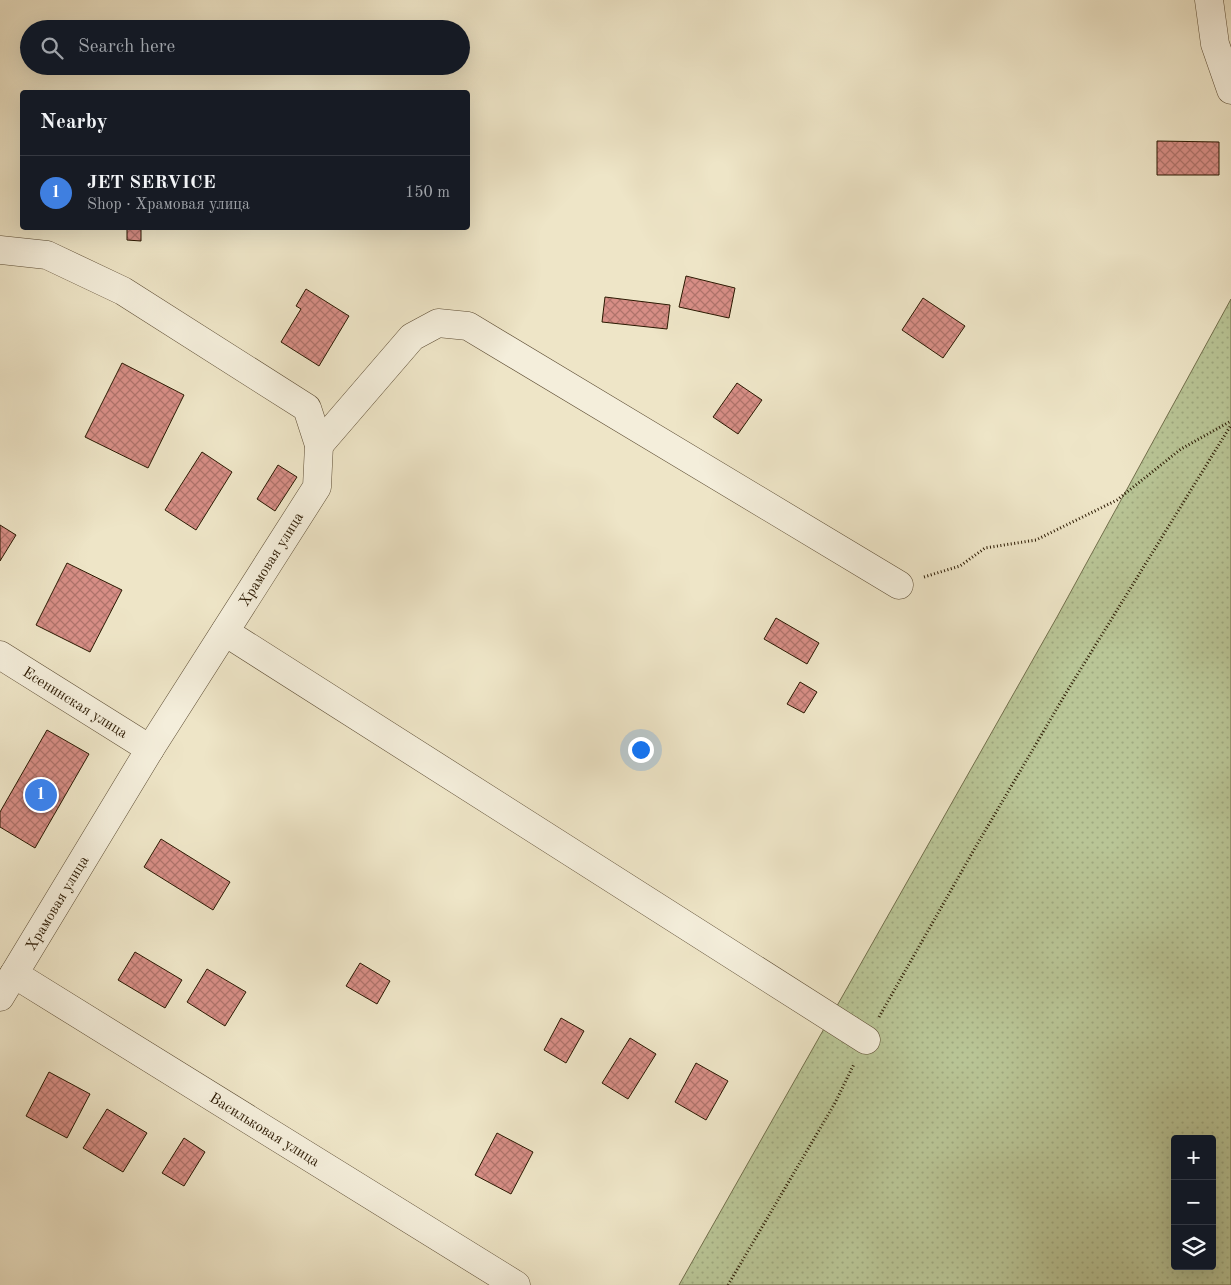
<!DOCTYPE html>
<meta charset="utf-8">
<style>
:root{--surface:#171b24;--page:#20242c;--text:#f1f3f6;--muted:#9ea1a6;--line:#363941;--accent:#1a73e8}
body{margin:0;font-family:"Old Standard TT",serif;background:var(--page);color:var(--text)}
.controls{position:absolute;right:15px;bottom:15px;display:grid;overflow:hidden;border-radius:5px;box-shadow:0 5px 20px #0002}
.controls button{width:45px;height:45px;display:grid;place-items:center;padding:0;border:0;border-bottom:1px solid var(--line);background:var(--surface);color:var(--text);font:25px sans-serif}
.you{position:absolute;left:640px;top:749px;width:18px;height:18px;margin:-12px;border:4px solid #fff;border-radius:50%;background:#1a73e8;box-shadow:0 0 0 8px #1a73e833}
.badge{display:grid;place-items:center;width:32px;height:32px;border-radius:50%;background:var(--accent);color:#fff;font-size:16px;font-weight:700}
.pin{position:absolute;translate:-50% -50%;border:2px solid #fff;box-shadow:0 1px 5px #0006}
.list{margin:0;padding:0;list-style:none}
h2{display:flex;justify-content:space-between;align-items:center;height:65px;margin:0;padding:0 20px;font-size:21px}
h2 small{font-size:16px;font-weight:400;color:var(--muted)}
.list li{display:grid;grid-template-columns:32px 1fr auto;gap:15px;align-items:center;box-sizing:border-box;height:75px;padding:0 20px;border-top:1px solid var(--line)}
.list b{display:block;font-size:19px;white-space:nowrap}
.list p{margin:0;font-size:16px;white-space:nowrap;color:var(--muted)}
.list em{font-size:16px;font-style:normal;color:var(--muted)}
.icon{flex:none;width:28px;height:28px;fill:none;stroke:currentColor;stroke-width:2;stroke-linecap:round;stroke-linejoin:round}
.map{position:relative;flex:none;width:1231px;height:1285px;overflow:hidden}
.search{position:absolute;background:var(--surface);box-shadow:0 5px 20px #0002;left:20px;top:20px;width:450px;height:55px;display:flex;align-items:center;gap:12px;box-sizing:border-box;padding:0 18px;border-radius:28px;color:var(--muted);font-size:19px}
.panel{position:absolute;background:var(--surface);box-shadow:0 5px 20px #0002;left:20px;top:90px;width:450px;height:140px;border-radius:5px}
.map>svg:first-child{display:block}
.grass{fill:url(#grass-dots);stroke:#726f4c;fill-rule:evenodd}
.building{fill:url(#building-cross-hatch);stroke:#2b1902}
.lines{fill:none;stroke-linecap:round;stroke-linejoin:round}
.minor-casing{stroke:#5c4c33;stroke-width:29}
.path{stroke:#2b1902;stroke-width:3;stroke-dasharray:1 2.5;stroke-linecap:butt}
.minor{stroke:#f4eedb;stroke-width:28}
.labels{text-anchor:middle;stroke-width:4;stroke-linejoin:round;paint-order:stroke}
.street-label{font-size:15px;fill:#2b1902;stroke:#f4eedb}
</style>
<div class="map">
<svg width="1231" height="1285" viewBox="0 0 1231 1285">
<defs>
<pattern id="grass-dots" width="8" height="8" patternUnits="userSpaceOnUse" patternTransform="scale(1.25)"><rect width="8" height="8" fill="#b9c596"/><path d="M2 2h.1M6 6h.1" fill="none" stroke="#9fa980" stroke-width="1.8" stroke-linecap="round"/></pattern>
<pattern id="building-cross-hatch" width="8" height="8" patternUnits="userSpaceOnUse" patternTransform="scale(1.25)"><rect width="8" height="8" fill="#d78e86"/><path d="M0 0l8 8M0 8l8-8" fill="none" stroke="#af736b"/></pattern>
</defs>
<rect width="100%" height="100%" fill="#eee5c7"/>
<filter id="stains"><feTurbulence type="fractalNoise" baseFrequency=".004" numOctaves="4"/><feColorMatrix values="0 0 0 0 .2 0 0 0 0 .09 0 0 0 0 .02 0 0 0 .5 -.17"/></filter>
<radialGradient id="worn" r=".72"><stop offset=".6" stop-color="#630" stop-opacity="0"/><stop offset="1" stop-color="#630" stop-opacity=".3"/></radialGradient>
<path class="grass" d="M1231,299V1285H679L1057,617ZM1175,1139H1212V1266H1175Z"/>
<path class="building" d="M1157,141L1219,142V175H1157Z
M127,228H141V241L127,240Z
M686,276L735,288L729,318L679,307Z
M306,289L349,316L319,366L281,342L301,309L296,306Z
M605,297L670,305L667,329L602,322Z
M923,298L965,326L943,358L902,330Z
M122,363L184,395L148,468L85,437Z
M737,383L762,400L738,434L713,417Z
M202,452L232,472L196,530L165,510Z
M278,465L297,477L275,511L257,499Z
M0,525L16,535L0,561Z
M67,563L122,590L90,652L36,625Z
M776,618L819,643L807,664L764,639Z
M800,682L817,692L804,713L787,704Z
M47,730L89,754L35,848L0,827V812Z
M161,839L230,882L213,910L144,867Z
M135,952L182,980L165,1008L118,980Z
M360,963L390,981L377,1004L346,986Z
M207,969L246,992L225,1026L187,1002Z
M561,1018L584,1031L566,1063L544,1050Z
M630,1038L656,1054L628,1099L602,1083Z
M696,1063L728,1081L706,1120L675,1102Z
M49,1072L90,1094L67,1138L26,1116Z
M107,1109L147,1133L123,1172L83,1148Z
M497,1133L533,1152L511,1194L475,1175Z
M184,1138L205,1152L184,1186L162,1173Z"/>
<g class="lines">
<g class="minor-casing">
<g id="minor">
<path d="M1209,0L1215,44L1231,90"/>
<path d="M0,250L47,255L123,291L307,408L319,445L317,487L150,749L0,997"/>
<path d="M319,445L412,337L438,323L468,326L899,585"/>
<path d="M225,632L866,1040"/>
<path id="s1" d="M0,655L150,749"/>
<path id="s2" d="M14,974L516,1285"/>
</g>
</g>
<path class="path" d="M924,577L960,566L985,548L1036,540L1117,500L1181,449L1231,421
M879,1017L975,848L1066,693L1231,425
M728,1285L835,1103L854,1064"/>
<use href="#minor" class="minor"/>
</g>
<g class="labels">
<g class="street-label">
<text transform="translate(271 559) rotate(-58)" y="5">Храмовая улица</text>
<text dy="5" stroke="none"><textPath href="#s1" startOffset="89">Есенинская улица</textPath></text>
<text transform="translate(57 903) rotate(-59)" y="5">Храмовая улица</text>
<text dy="5" stroke="none"><textPath href="#s2" startOffset="295">Васильковая улица</textPath></text>
</g>
</g>
<rect width="100%" height="100%" filter="url(#stains)"/>
<rect width="100%" height="100%" fill="url(#worn)"/>
</svg>
<div class="controls">
<button>+</button>
<button>−</button>
<button><svg class="icon" aria-label="layers" viewBox="0 0 24 24"><path d="M12 4l9 5-9 5-9-5zM3 14l9 5 9-5"/></svg></button>
</div>
<div class="you"></div>
<div class="pin badge" style="left:41px;top:795px;background:#3f7fe0">1</div>
<div class="search"><svg class="icon" aria-label="search" viewBox="0 0 24 24"><circle cx="10" cy="10" r="6"/><path d="M15 15l6 6"/></svg>Search here</div>
<section class="panel">
<h2>Nearby<small></small></h2>
<ul class="list">
<li><span class="badge" style="background:#3f7fe0">1</span><div><b>JET SERVICE</b><p>Shop · Храмовая улица</p></div><em>150 m</em></li>
</ul>
</section>
</div>
